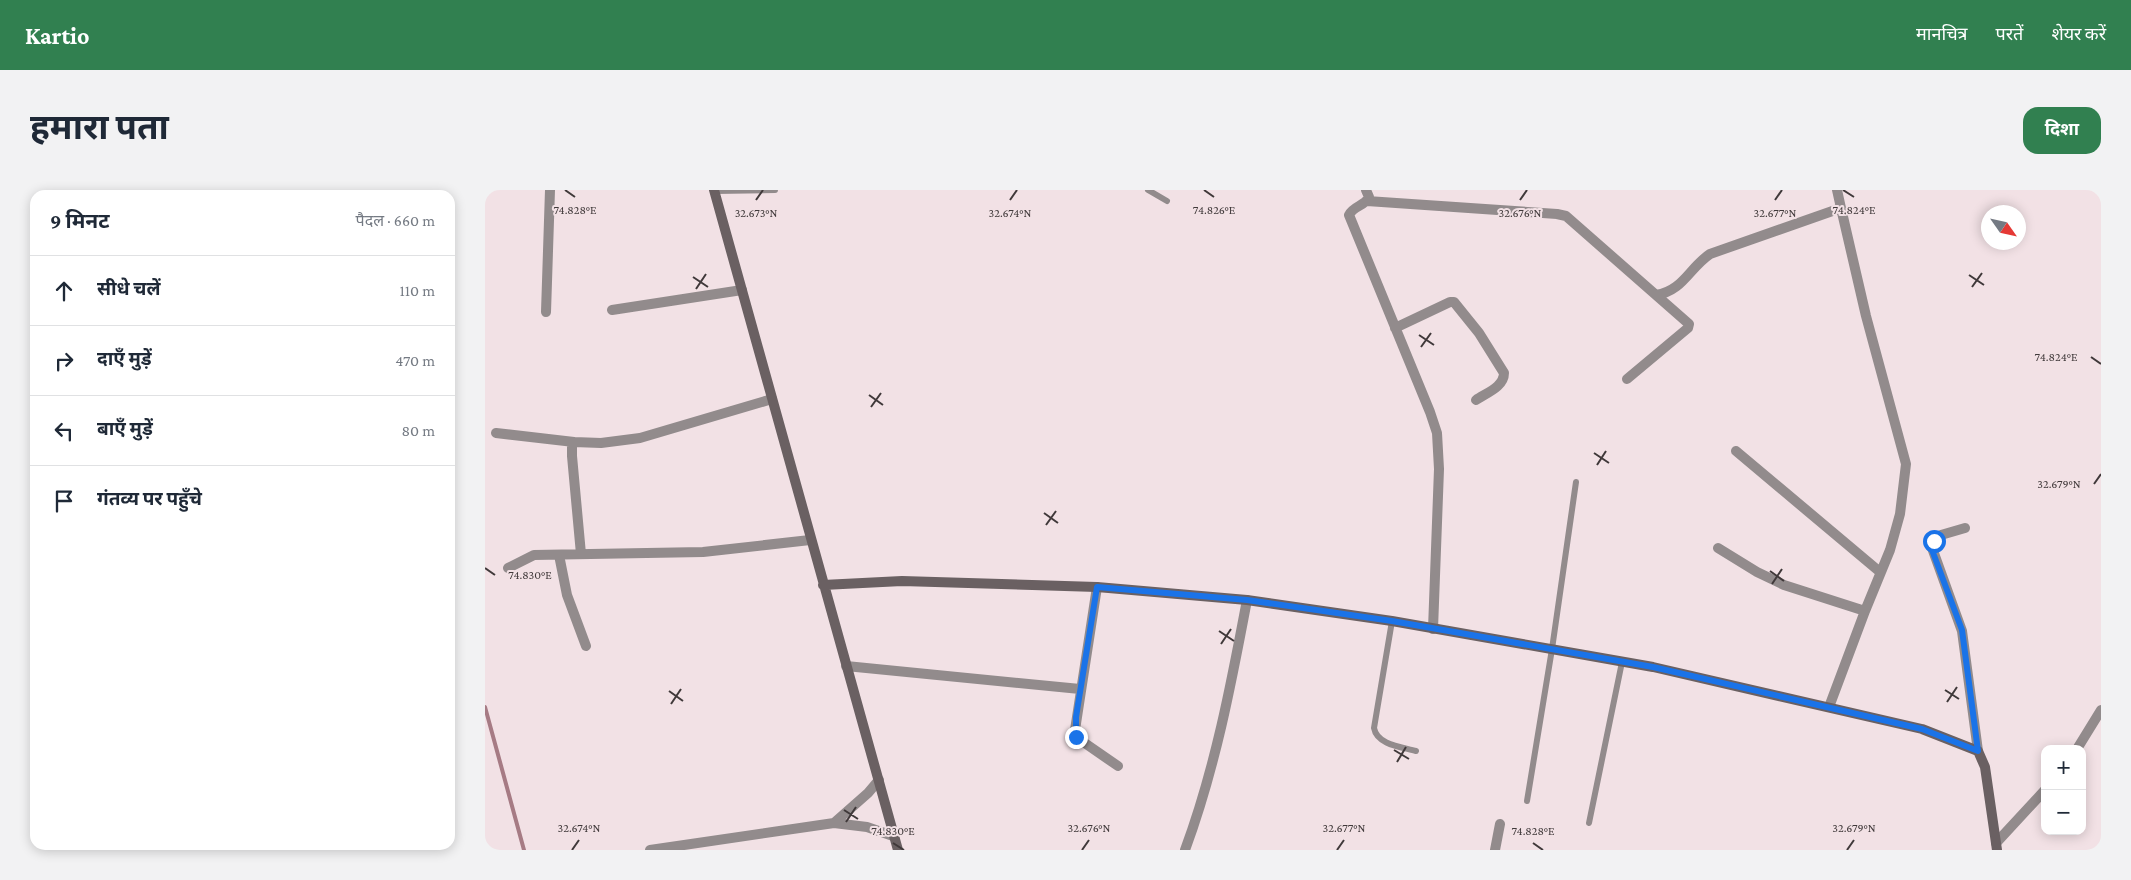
<!DOCTYPE html>
<html lang="hi">
<meta charset="utf-8">
<style>
:root{--surface:#fff;--page:#f2f2f3;--text:#1f2937;--muted:#747a83;--line:#e0e1e3;--accent:#318050}
body{margin:0;font-family:"Crimson Pro","Noto Sans Devanagari",serif;background:var(--page);color:var(--text)}
.controls{position:absolute;right:15px;bottom:15px;display:grid;overflow:hidden;border-radius:10px;box-shadow:0 2px 12px #0003}
.controls button{width:45px;height:45px;display:grid;place-items:center;padding:0;border:0;border-bottom:1px solid var(--line);background:var(--surface);color:var(--text);font:25px sans-serif}
.compass{position:absolute;left:1496px;top:15px;width:45px;height:45px;border-radius:50%;background:var(--surface);box-shadow:0 2px 12px #0003;rotate:124deg}
.stop{position:absolute;width:15px;height:15px;margin:-11px;border:4px solid #1a73e8;border-radius:50%;background:#fff}
.stop.end{background:#1a73e8;border-color:#fff;box-shadow:0 1px 5px #0008}
.list{margin:0;padding:0;list-style:none}
h2{display:flex;justify-content:space-between;align-items:center;height:65px;margin:0;padding:0 20px;font-size:21px}
h2 small{font-size:16px;font-weight:400;color:var(--muted)}
.list li{display:grid;grid-template-columns:32px 1fr auto;gap:15px;align-items:center;box-sizing:border-box;height:70px;padding:0 20px;border-top:1px solid var(--line)}
.list b{display:block;font-size:19px;white-space:nowrap}
.list em{font-size:16px;font-style:normal;color:var(--muted)}
.icon{flex:none;width:28px;height:28px;fill:none;stroke:currentColor;stroke-width:2;stroke-linecap:round;stroke-linejoin:round}
.map{position:relative;flex:none;width:1616px;height:660px;overflow:hidden;border-radius:15px}
header{display:flex;align-items:center;gap:30px;box-sizing:border-box;height:70px;padding:0 25px;background:var(--accent);color:#fff}
header strong{font-size:24px}
nav{display:flex;gap:28px;margin-inline-start:auto;font-size:18px}
.intro{display:flex;align-items:center;justify-content:space-between;box-sizing:border-box;height:120px;padding:0 30px}
h1{margin:0;font-size:35px}
.button{padding:12px 22px;border-radius:15px;background:var(--accent);color:#fff;font-size:18px;font-weight:700}
main{display:flex;gap:30px;padding:0 30px}
aside{flex:1;background:var(--surface);border-radius:15px;box-shadow:0 2px 12px #0003}
.map>svg:first-child{display:block}
.lines{fill:none;stroke-linecap:round;stroke-linejoin:round}
.stream{stroke:#a67b84;stroke-width:4}
.lane{stroke:#928b8c;stroke-width:6}
.street{stroke:#928b8c;stroke-width:10}
.secondary{stroke:#6a6062;stroke-width:10}
.route{stroke:#1a73e8;stroke-width:6}
.ticks{fill:none;stroke:#40393a;stroke-width:2}
.ticks-label{font-size:12px;text-anchor:middle;fill:#40393a;stroke:#f2e1e5;stroke-width:4;stroke-linejoin:round;paint-order:stroke}
</style>
<header>
<strong>Kartio</strong>
<nav><a>मानचित्र</a><a>परतें</a><a>शेयर करें</a></nav>
</header>
<div class="intro"><h1>हमारा पता</h1><a class="button">दिशा</a></div>
<main>
<aside>
<h2>9 मिनट<small>पैदल · 660 m</small></h2>
<ul class="list">
<li><svg class="icon" aria-label="ahead" viewBox="0 0 24 24"><path d="M12 20V5M6 11l6-6 6 6"/></svg><div><b>सीधे चलें</b></div><em>110 m</em></li>
<li><svg class="icon" aria-label="right" viewBox="0 0 24 24"><path d="M7 20v-9h11M14 6l5 5-5 5"/></svg><div><b>दाएँ मुड़ें</b></div><em>470 m</em></li>
<li><svg class="icon" aria-label="left" viewBox="0 0 24 24"><path d="M17 20v-9H6M10 6l-5 5 5 5"/></svg><div><b>बाएँ मुड़ें</b></div><em>80 m</em></li>
<li><svg class="icon" aria-label="arrive" viewBox="0 0 24 24"><path d="M6 21V4h12l-3 4 3 4H6"/></svg><div><b>गंतव्य पर पहुँचे</b></div></li>
</ul>
</aside>
<div class="map">
<svg width="1616" height="660" viewBox="0 0 1616 660">
<rect width="100%" height="100%" fill="#f2e1e5"/>
<g class="lines">
<path class="stream" d="M0,517L39,660"/>
<path class="lane" d="M663,0L682,11
M230,1L290,0
M907,431L889,538C892,555 917,557 931,561
M1042,611L1067,459L1091,292
M1104,633L1137,472"/>
<path class="street" d="M881,0L884,7C880,16 868,16 864,25L945,222L952,243L954,279L948,439
M1352,0L1356,18
M882,11L1072,24L1081,26L1204,134L1203,138L1142,189
M1171,105C1198,101 1204,78 1225,64L1356,18L1381,126L1421,274L1415,324L1405,360L1380,421L1344,517
M127,120L257,100
M61,122L65,0
M910,138L965,112H969L994,143L1019,183C1019,197 1001,203 991,210
M11,243L89,252
M1251,261L1395,382
M1480,338L1456,345L1446,355L1477,441L1493,561
M1233,358L1272,382L1299,395L1380,421
M96,364L87,266V256L89,252L116,253L155,248L287,209
M74,365L82,405L101,456
M23,378L49,365L218,362L325,350
M612,397L590,540L591,547L633,576
M361,476L595,499
M1592,559L1616,520
M349,633L383,603L394,590
M1511,653L1560,600
M165,660L349,633L382,637L408,646
M700,660C730,579 746,495 762,410
M1010,660L1015,634"/>
<path class="secondary" d="M229,0L413,660
M338,395L417,391L612,397L762,410L907,431L1168,477L1437,539L1493,561L1500,577L1512,660"/>
</g>
<g class="lines">
<path class="route" d="M591,547V527L612,397L762,410L907,431L1168,477L1437,539L1493,561L1477,440L1447,360L1446,355L1449,351"/>
</g>
<path class="ticks" d="M80,0L90,7M719,0L729,7M1358,0L1369,7M271,10L278,0M525,10L532,0M1035,10L1042,0M1290,10L1297,0M1484,85L1499,95M208,87L223,97M1487,97L1497,83M211,99L221,84M934,145L949,155M936,157L946,143M1606,167L1616,174M384,205L398,215M386,217L396,203M1109,263L1124,273M1112,275L1121,261M1609,294L1616,284M559,323L573,333M561,335L571,321M0,378L10,385M1285,381L1299,391M1287,394L1297,379M734,441L749,451M736,454L746,439M1460,500L1474,509M184,501L198,511M1462,512L1472,497M186,514L196,499M909,560L924,569M912,572L921,557M359,620L373,629M361,632L371,617M408,653L419,660M1048,653L1058,660M87,660L94,650M597,660L604,650M852,660L859,650M1362,660L1369,650"/>
<g class="ticks-label">
<text x="90" y="24">74.828°E</text>
<text x="729" y="24">74.826°E</text>
<text x="1369" y="24">74.824°E</text>
<text x="271" y="27">32.673°N</text>
<text x="525" y="27">32.674°N</text>
<text x="1035" y="27">32.676°N</text>
<text x="1290" y="27">32.677°N</text>
<text x="1571" y="171">74.824°E</text>
<text x="1574" y="298">32.679°N</text>
<text x="45" y="389">74.830°E</text>
<text x="94" y="642">32.674°N</text>
<text x="604" y="642">32.676°N</text>
<text x="859" y="642">32.677°N</text>
<text x="1369" y="642">32.679°N</text>
<text x="408" y="645">74.830°E</text>
<text x="1048" y="645">74.828°E</text>
</g>
</svg>
<div class="controls">
<button>+</button>
<button>−</button>
</div>
<svg class="compass" viewBox="-18 -18 36 36"><path d="M0-13l5 13h-10z" fill="#e53935"/><path d="M0 13l5-13h-10z" fill="#747a83"/></svg>
<div class="stop" style="left:1449px;top:351px"></div>
<div class="stop end" style="left:591px;top:547px"></div>
</div>
</main>
